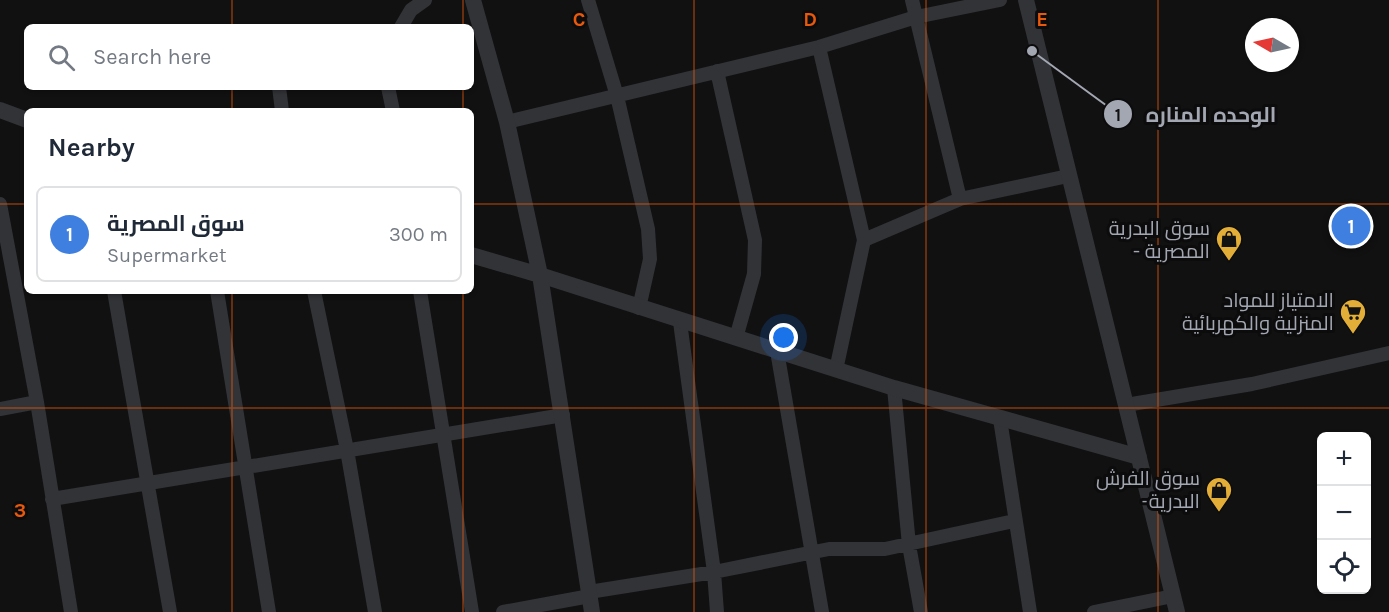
<!DOCTYPE html>
<meta charset="utf-8">
<style>
:root{--surface:#fff;--page:#f6f6f7;--text:#1f2937;--muted:#747a83;--line:#e0e1e3;--accent:#d93025}
body{margin:0;font-family:Karla,Cairo,sans-serif;background:var(--page);color:var(--text)}
.controls{position:absolute;right:18px;bottom:18px;display:grid;overflow:hidden;border-radius:9px;box-shadow:0 2px 4px #0004}
.controls button{width:54px;height:54px;display:grid;place-items:center;padding:0;border:0;border-bottom:2px solid var(--line);background:var(--surface);color:var(--text);font:30px sans-serif}
.compass{position:absolute;left:1245px;top:18px;width:54px;height:54px;border-radius:50%;background:var(--surface);box-shadow:0 2px 4px #0004;rotate:279deg}
.you{position:absolute;left:784px;top:338px;width:21px;height:21px;margin:-15px;border:4px solid #fff;border-radius:50%;background:#1a73e8;box-shadow:0 0 0 9px #1a73e833}
.badge{display:grid;place-items:center;width:39px;height:39px;border-radius:50%;background:var(--accent);color:#fff;font-size:20px;font-weight:700}
.pin{position:absolute;translate:-50% -50%;border:3px solid #fff;box-shadow:0 2px 6px #0006}
.list{margin:0;padding:0;list-style:none}
h2{display:flex;justify-content:space-between;align-items:center;height:78px;margin:0;padding:0 24px;font-size:26px}
h2 small{font-size:20px;font-weight:400;color:var(--muted)}
.list li{display:grid;grid-template-columns:39px 1fr auto;gap:18px;align-items:center;box-sizing:border-box;height:96px;margin:0 12px 12px;padding:0 12px;border:2px solid var(--line);border-radius:9px}
.list b{display:block;font-size:22px;white-space:nowrap}
.list p{margin:0;font-size:20px;white-space:nowrap;color:var(--muted)}
.list em{font-size:20px;font-style:normal;color:var(--muted)}
.icon{flex:none;width:33px;height:33px;fill:none;stroke:currentColor;stroke-width:2;stroke-linecap:round;stroke-linejoin:round}
.map{position:relative;flex:none;width:1389px;height:612px;overflow:hidden}
.search{position:absolute;background:var(--surface);box-shadow:0 2px 4px #0004;left:24px;top:24px;width:450px;height:66px;display:flex;align-items:center;gap:15px;box-sizing:border-box;padding:0 21px;border-radius:9px;color:var(--muted);font-size:22px}
.panel{position:absolute;background:var(--surface);box-shadow:0 2px 4px #0004;left:24px;top:108px;width:450px;height:186px;border-radius:9px}
.map>svg:first-child{display:block}
.lines{fill:none;stroke-linecap:round;stroke-linejoin:round}
.minor{stroke:#323337;stroke-width:14}
.tertiary{stroke:#323337;stroke-width:16}
.grid{fill:none;stroke:#e8590c;stroke-width:1.5;stroke-opacity:0.55}
.labels{text-anchor:middle;stroke-width:6;stroke-linejoin:round;paint-order:stroke}
.poi-label{font-size:20px;fill:#a3a7b2;stroke:#0c0c0d;text-anchor:end}
.grid-label{font-size:20px;text-anchor:middle;font-weight:bold;fill:#e8590c;stroke:#0c0c0d;stroke-width:6;stroke-linejoin:round;paint-order:stroke}
.leader{fill:none;stroke:#a3a7b2;stroke-width:2}
.callout-dot{fill:#a3a7b2;stroke:#0c0c0d;stroke-width:2}
.mark-label{font-size:18px;text-anchor:middle;font-weight:bold;fill:#111}
.callout-label{font-size:21px;text-anchor:middle;font-weight:bold;fill:#a3a7b2;stroke:#0c0c0d;stroke-width:6;stroke-linejoin:round;paint-order:stroke}
</style>
<div class="map">
<svg width="1389" height="612" viewBox="0 0 1389 612">
<rect width="100%" height="100%" fill="#111112"/>
<g class="lines">
<path class="minor" d="M588,0L617,96L648,229L650,259L639,308
M912,0L960,199L1068,176
M401,27L411,10L425,0
M819,47L864,240L836,370
M717,71L755,240L754,274L736,338
M279,87L282,111
M388,87L393,111
M507,122L819,47L916,17L1000,0
M0,204L37,402L71,612
M864,240L960,199
M114,291L170,612
M217,291L269,612
M314,291L347,450L375,612
M420,291L472,612
M680,322L714,572L717,612
M777,351L822,612
M894,388L909,545L921,612
M1126,405L1252,384L1389,353
M0,409L37,402
M1000,419L1030,612
M52,499L563,415
M589,592L714,572L829,549H885L1014,521
M503,612L590,596
M1094,612L1173,596"/>
<path class="tertiary" d="M473,0L507,122L540,275L894,388L1139,457
M1026,0L1177,612
M0,110L27,120
M471,255L540,275L592,612"/>
</g>
<path class="grid" d="M232,0V27M463,0V27M694,0V612M926,0V612M1158,0V612M232,87V111M463,87V111M0,204H27M471,204H1389M232,291V612M463,291V612M0,408H1389"/>
<defs>
<g id="shop-pin" transform="scale(1.35)"><path d="M0 17L-7.5 6A9.5 9.5 0 1 1 7.5 6Z" fill="#e2ae38" stroke="#0c0c0d"/><path d="M-5-2.5h2.3a2.7 3.5 0 0 1 5.4 0H5L5.5 6h-11ZM-1.5-2.5h3a1.5 2.3 0 0 0-3 0Z" fill="#111"/></g>
<g id="supermarket-pin" transform="scale(1.35)"><path d="M0 17L-7.5 6A9.5 9.5 0 1 1 7.5 6Z" fill="#e2ae38" stroke="#0c0c0d"/><path d="M-6-5.5h2.5l.6 2H6L4.5 2H-2.5L-4.4-4H-6ZM-1.5 3.2a1.3 1.3 0 1 0 .1 0ZM3 3.2a1.3 1.3 0 1 0 .1 0Z" fill="#111"/></g>
</defs>
<g fill-rule="evenodd">
<use href="#shop-pin" x="1229" y="239"/>
<use href="#supermarket-pin" x="1353" y="312"/>
<use href="#shop-pin" x="1219" y="490"/>
</g>
<g class="labels">
<g class="poi-label">
<text x="1210" y="235">سوق البدرية<tspan x="1210" dy="23">- المصرية</tspan></text>
<text x="1334" y="307">الامتياز للمواد<tspan x="1334" dy="23">المنزلية والكهربائية</tspan></text>
<text x="1200" y="485">سوق الفرش<tspan x="1200" dy="23">-البدرية</tspan></text>
</g>
</g>
<g class="grid-label">
<text x="579" y="26">C</text>
<text x="810" y="26">D</text>
<text x="1042" y="26">E</text>
<text x="20" y="517">3</text>
</g>
<path class="leader" d="M1032 51L1118 114"/>
<g class="callout-dot">
<circle cx="1032" cy="51" r="6"/>
<circle cx="1118" cy="114" r="15"/>
</g>
<g class="mark-label">
<text x="1118" y="121">1</text>
</g>
<g class="callout-label">
<text x="1211" y="122">الوحده المناره</text>
</g>
</svg>
<div class="controls">
<button>+</button>
<button>−</button>
<button><svg class="icon" aria-label="locate" viewBox="0 0 24 24"><circle cx="12" cy="12" r="6"/><path d="M12 2v4M12 18v4M2 12h4M18 12h4"/></svg></button>
</div>
<svg class="compass" viewBox="-18 -18 36 36"><path d="M0-13l5 13h-10z" fill="#e53935"/><path d="M0 13l5-13h-10z" fill="#747a83"/></svg>
<div class="you"></div>
<div class="pin badge" style="left:1351px;top:226px;background:#3f7fe0">1</div>
<div class="search"><svg class="icon" aria-label="search" viewBox="0 0 24 24"><circle cx="10" cy="10" r="6"/><path d="M15 15l6 6"/></svg>Search here</div>
<section class="panel">
<h2>Nearby<small></small></h2>
<ul class="list">
<li><span class="badge" style="background:#3f7fe0">1</span><div><b>سوق المصرية</b><p>Supermarket</p></div><em>300 m</em></li>
</ul>
</section>
</div>
